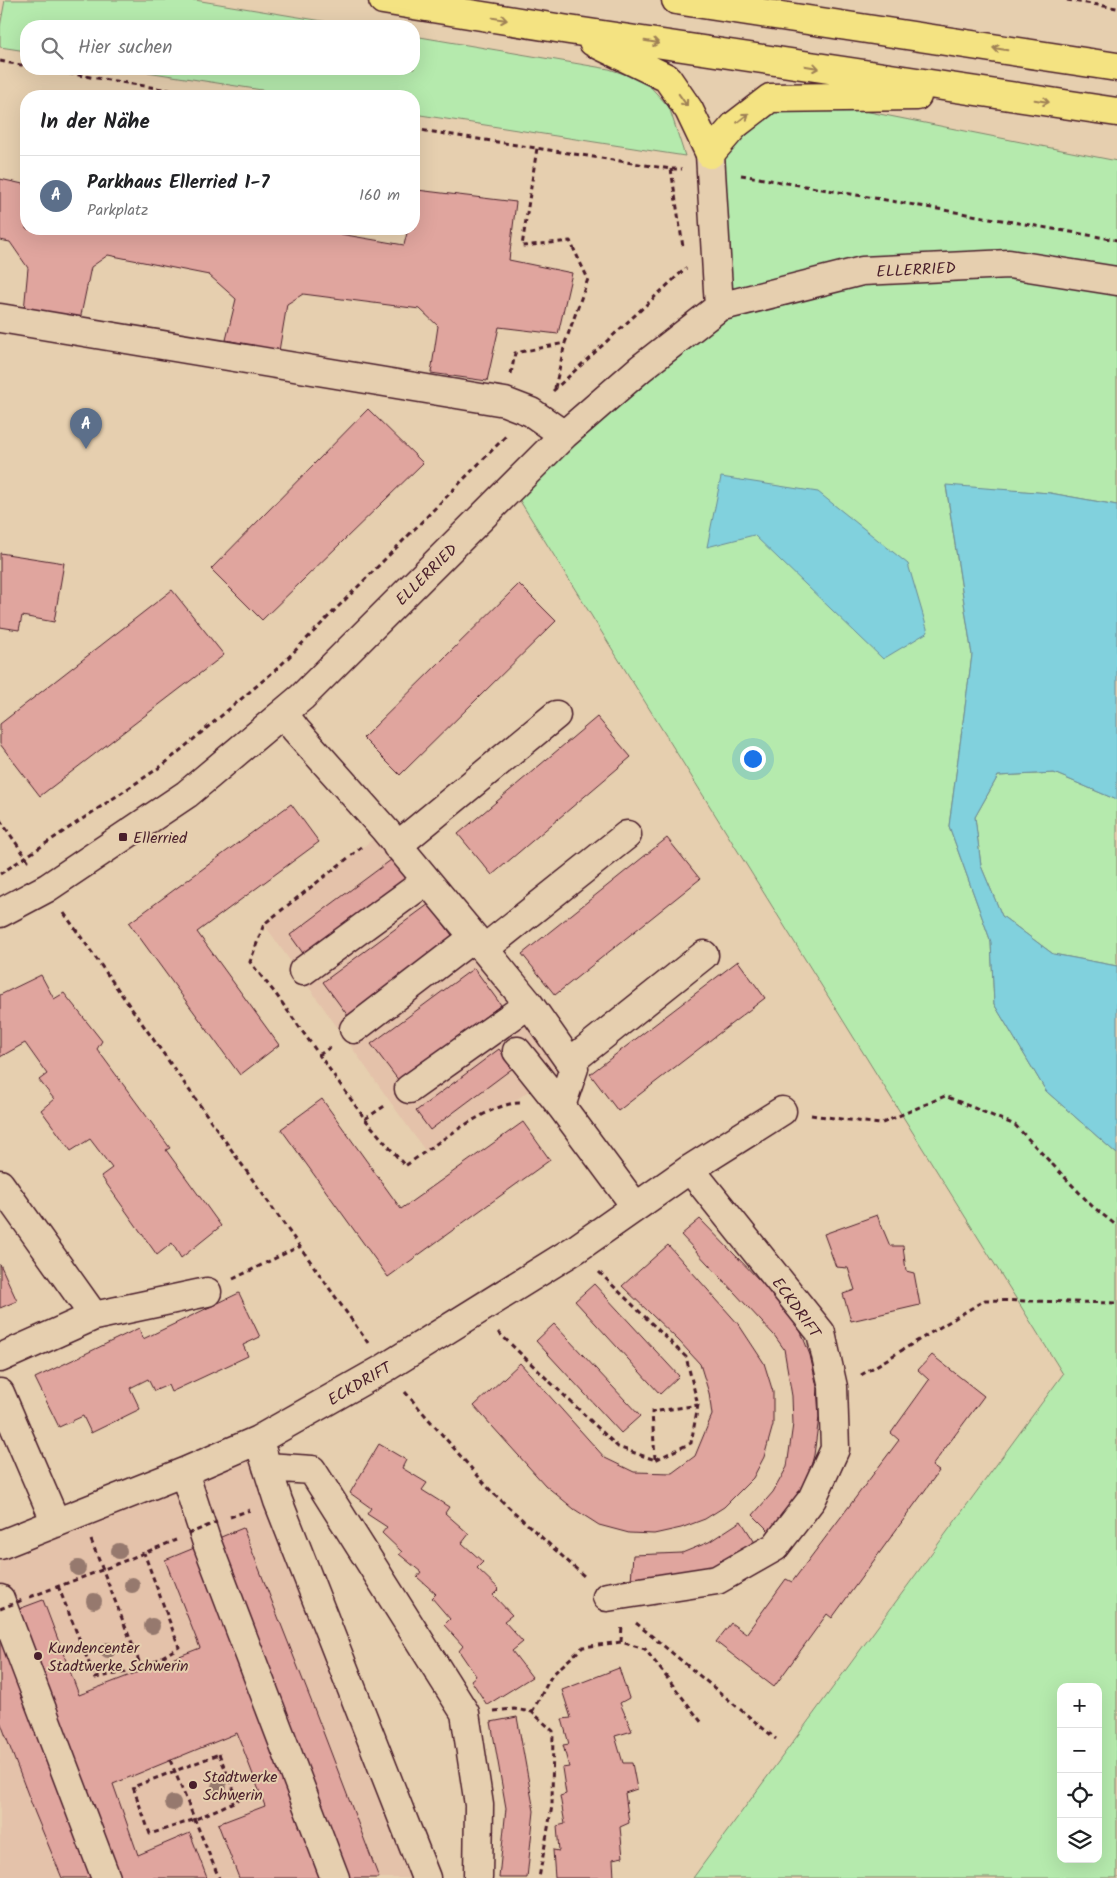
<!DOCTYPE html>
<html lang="de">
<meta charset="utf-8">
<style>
:root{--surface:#fff;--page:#f6f6f6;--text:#202124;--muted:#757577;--line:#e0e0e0;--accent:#111827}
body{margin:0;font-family:Kalam,sans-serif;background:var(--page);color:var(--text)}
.controls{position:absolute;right:15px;bottom:15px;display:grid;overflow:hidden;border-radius:10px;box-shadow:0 5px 20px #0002}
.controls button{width:45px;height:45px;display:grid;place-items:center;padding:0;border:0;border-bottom:1px solid var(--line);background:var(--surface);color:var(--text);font:25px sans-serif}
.you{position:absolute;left:752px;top:758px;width:18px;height:18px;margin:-12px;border:4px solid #fff;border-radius:50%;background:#1a73e8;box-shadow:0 0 0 8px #1a73e833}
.badge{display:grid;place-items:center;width:32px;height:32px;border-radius:50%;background:var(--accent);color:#fff;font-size:16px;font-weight:700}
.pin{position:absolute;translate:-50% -41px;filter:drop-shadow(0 1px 2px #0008)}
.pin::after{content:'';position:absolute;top:26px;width:18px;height:15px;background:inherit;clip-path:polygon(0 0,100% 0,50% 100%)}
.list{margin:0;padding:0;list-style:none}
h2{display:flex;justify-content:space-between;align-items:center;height:65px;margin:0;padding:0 20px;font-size:21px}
h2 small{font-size:16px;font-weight:400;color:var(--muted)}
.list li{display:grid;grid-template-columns:32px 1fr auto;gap:15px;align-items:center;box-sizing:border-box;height:80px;padding:0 20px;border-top:1px solid var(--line)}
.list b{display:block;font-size:19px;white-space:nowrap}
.list p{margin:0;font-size:16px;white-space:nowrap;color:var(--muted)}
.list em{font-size:16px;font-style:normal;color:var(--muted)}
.icon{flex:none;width:28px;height:28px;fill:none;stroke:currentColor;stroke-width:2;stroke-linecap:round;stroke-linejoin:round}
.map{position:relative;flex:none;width:1117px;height:1878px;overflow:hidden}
.search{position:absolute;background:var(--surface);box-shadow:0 5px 20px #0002;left:20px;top:20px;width:400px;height:55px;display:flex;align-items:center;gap:12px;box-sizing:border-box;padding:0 18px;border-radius:20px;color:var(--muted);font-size:19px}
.panel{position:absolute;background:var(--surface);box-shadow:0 5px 20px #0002;left:20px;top:90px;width:400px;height:145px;border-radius:20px}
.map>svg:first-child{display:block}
.built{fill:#e4c2aa}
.green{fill:#b5eaad;stroke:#80846c;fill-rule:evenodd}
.water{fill:#81d1dd;stroke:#6b8a96}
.building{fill:#e0a59e;stroke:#4a1f2b}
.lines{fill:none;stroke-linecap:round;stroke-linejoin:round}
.minor-casing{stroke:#4a1f2b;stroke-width:31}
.highway-casing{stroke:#4a1f2b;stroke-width:31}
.path{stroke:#4a1f2b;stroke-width:3;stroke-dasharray:5 4;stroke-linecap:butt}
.minor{stroke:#e6cfaf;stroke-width:28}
.highway{stroke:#f4e382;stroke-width:28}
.path-bridge{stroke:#4a1f2b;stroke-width:3;stroke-dasharray:5 4;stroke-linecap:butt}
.tree{fill:#96796e}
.oneway{stroke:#9f8156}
.poi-dot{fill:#4a1f2b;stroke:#e6cfaf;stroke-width:2}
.labels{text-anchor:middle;stroke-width:4;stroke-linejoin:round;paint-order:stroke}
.street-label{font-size:16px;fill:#4a1f2b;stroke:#e6cfaf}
.poi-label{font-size:16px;fill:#4a1f2b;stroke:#e6cfaf;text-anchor:start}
</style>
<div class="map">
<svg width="1117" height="1878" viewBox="0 0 1117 1878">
<rect width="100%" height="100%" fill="#e6cfaf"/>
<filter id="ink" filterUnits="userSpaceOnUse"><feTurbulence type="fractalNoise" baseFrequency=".02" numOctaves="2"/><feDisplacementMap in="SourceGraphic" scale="10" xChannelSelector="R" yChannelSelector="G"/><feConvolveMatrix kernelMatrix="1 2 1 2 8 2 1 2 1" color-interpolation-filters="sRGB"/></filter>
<g filter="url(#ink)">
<path class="built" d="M385,830L570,1062L513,1102L475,1118L426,1152L264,924Z
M256,1451L431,1878H0V1555Z"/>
<path class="green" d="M5,0H195L353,26H26V51L0,47V27Z
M414,36L609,69L645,81L669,107L685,156L414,114V96H300L128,69H414Z
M844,107L1117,161V505L1050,493L946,486L972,655L949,826L991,942L994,1004L1046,1091L1117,1154V1878H693L1063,1374L512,488L719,307L710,170L764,118L784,108ZM1061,1687H1098V1859H1061Z
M1054,773L1117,800V966L1053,954L1002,916L981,866L975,817L998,776Z"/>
<path class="water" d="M721,477L818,492L908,564L928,632L883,659L754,535L707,547Z
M946,485L1050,493L1117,505V800L1054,773L998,776L975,817L981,866L1002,916L1053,954L1117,966V1154L1046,1091L994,1004L991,942L949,826L972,655Z"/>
<path class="building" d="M0,179L23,184L26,181V229H311L404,245L408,229H414V204L417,190L516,202L509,260L572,273L558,334L499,327L487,381L431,373L438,326L420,309L303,294L287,304L279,351L226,340L236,299L209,275L108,255L91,267L80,320L24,311L28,268L10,242L0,240Z
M368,409L423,463L262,620L211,569Z
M0,553L64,563L54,622L22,616L19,630L0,627Z
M519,584L556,621L400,775L363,738Z
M172,590L224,655L40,796L0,744V724Z
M597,717L631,757L492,875L458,834Z
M291,804L319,842L197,932L279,1045L240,1075L129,923Z
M667,838L700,879L555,995L522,954Z
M395,857L411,878L305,956L290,935Z
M429,904L457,942L351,1020L323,982Z
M738,961L765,998L618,1111L590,1074Z
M474,968L501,1005L399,1081L371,1044Z
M41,975L54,999L64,993L102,1041L97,1049L170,1148L166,1150L221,1226L181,1258L172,1243L157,1255L101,1176L112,1168L90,1139L71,1151L41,1110L54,1099L39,1080L47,1074L25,1043L0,1057V995Z
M499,1049L513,1068L430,1130L416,1111Z
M322,1099L401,1209L523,1122L550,1160L388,1277L281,1129Z
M877,1215L890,1246H903L906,1271L914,1273L920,1305L851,1321L843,1294L855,1290L848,1268L836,1267L824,1234Z
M700,1219L767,1288L799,1327L810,1355L817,1387L819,1417L814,1455L808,1478L790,1511L769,1531L753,1515L773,1492L787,1467L793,1424L792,1396L784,1349L774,1335L681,1235Z
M668,1245L739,1325L764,1363L773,1392V1425L764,1457L753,1478L724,1507L705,1519L681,1528L654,1534L629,1533L599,1525L574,1509L545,1485L474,1406L520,1363L605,1458L634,1472L672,1473L695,1456L712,1415L709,1393L700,1364L679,1341L622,1286Z
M0,1264L17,1301L0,1308Z
M594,1284L679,1376L660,1394L575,1301Z
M239,1293L260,1337L243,1345L248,1356L171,1392L168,1385L154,1391L148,1379L130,1388L140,1409L91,1433L83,1416L59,1427L35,1378L139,1328L143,1339Z
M554,1324L640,1416L621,1433L536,1341Z
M932,1355L984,1396L932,1466L939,1471L832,1618L827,1614L774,1687L716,1642L731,1623L746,1634L786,1579L792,1582L899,1440L891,1433L929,1380L918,1370Z
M379,1444L406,1460L402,1468L427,1483L422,1490L449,1507L445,1513L469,1534L462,1543L483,1562L477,1568L499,1589L493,1595L512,1615L504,1621L523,1642L512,1651L532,1677L487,1705L471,1680L476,1676L459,1651L463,1646L444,1625L450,1619L432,1598L436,1594L417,1577L421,1572L399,1554L402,1552L382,1533L387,1527L367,1514L371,1508L350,1493Z
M741,1521L756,1544L705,1572L631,1581L633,1555L682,1553L709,1542Z
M243,1528L312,1703L379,1878H239L218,1824L265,1806L237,1733L113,1784L138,1855L190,1833L207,1878H62L35,1813L0,1721V1616L43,1600L79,1695L200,1648L165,1560Z
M619,1668L629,1698L620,1703L632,1731L615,1736L623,1763H632L637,1789L625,1793L629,1823L620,1827L623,1857L613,1859L614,1878H555L553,1850L559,1851L557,1826L565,1824L560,1796L566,1794L562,1768L569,1767L563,1745L569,1744L562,1719L571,1718L562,1690Z
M517,1717L534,1811L527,1878H499L506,1808L491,1722Z"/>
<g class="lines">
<g class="minor-casing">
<path id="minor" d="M710,154L719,307
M0,318L505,402L531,412L564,435
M283,713L296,730L385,830L474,937L529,1004L574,1068L561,1106
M397,846L556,715
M0,913L47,888L187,794L302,697L564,435L641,368L719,307L862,271L1009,264L1117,281
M484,949L627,835
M303,971L426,881
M354,1029L474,937
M517,1051L561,1106L636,1207
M570,1062L704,955
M409,1089L529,1004
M0,1184L94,1316
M0,1358L94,1316L207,1292
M0,1393L56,1523
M262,1451L278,1501L426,1878
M267,1467L312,1470L465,1713L479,1805L478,1878
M184,1472L207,1543L335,1878
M0,1545L184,1472L258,1440L385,1368L576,1249L690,1169L782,1111
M607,1597L717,1580L775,1547L812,1499L835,1449L833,1387L821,1333L690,1169
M0,1599L106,1878"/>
</g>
<g class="highway-casing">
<path id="highway" d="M383,0L569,30L1117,112
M676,0L1117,67
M593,42L667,78L689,110L710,154L735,125L770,98L917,96"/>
</g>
<path class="path" d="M1067,0L1117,8
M0,61L26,66
M42,69L205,96
M414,129L671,169H682
M671,169L683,247
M741,175L1117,240
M511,374L515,353L565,343L588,279L570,241L522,246L537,148
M555,388L565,343
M553,391L686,268
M0,820L30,863
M362,847L264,924L250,962L275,993L365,1119L405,1166C431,1148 491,1101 521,1103
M0,874L163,765L279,667L507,435
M64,913L368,1343
M319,1055L332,1046
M811,1115L880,1124L945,1096L1015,1125L1092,1206L1117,1226
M365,1119L386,1105
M233,1279L300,1246
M498,1332L618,1447L655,1460L691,1443L698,1405L686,1357L598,1271
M861,1375L985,1300L1117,1303
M405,1392L491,1491L585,1577
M655,1459L652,1412L698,1405
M230,1517L250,1510
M91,1540L142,1669L179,1647L144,1553
M58,1586L95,1678L142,1669
M30,1597L102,1570L176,1540
M636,1623L776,1739
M621,1642L622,1625
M62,1650L81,1643
M494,1711L514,1709L532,1712L553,1731L552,1806L539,1878
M532,1712L552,1675L583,1647L621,1642L645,1649L702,1723
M219,1754L238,1800L196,1819L150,1834L133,1787Z
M170,1760L219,1878"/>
<use href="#minor" class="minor"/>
<use href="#highway" class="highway"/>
<path class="path-bridge" d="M188,1534L217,1522
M0,1609L25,1599"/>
</g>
<g class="tree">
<circle cx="119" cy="1551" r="8"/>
<circle cx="78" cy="1568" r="8"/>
<circle cx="132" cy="1585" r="8"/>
<circle cx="94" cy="1601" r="8"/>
<circle cx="152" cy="1626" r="8"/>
<circle cx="108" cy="1650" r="8"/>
<circle cx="219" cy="1787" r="8"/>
<circle cx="173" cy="1803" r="8"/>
</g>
<defs><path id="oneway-shaft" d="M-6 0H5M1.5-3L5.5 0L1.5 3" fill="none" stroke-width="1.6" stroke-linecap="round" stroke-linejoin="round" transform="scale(1.25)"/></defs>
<g class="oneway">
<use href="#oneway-shaft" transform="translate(500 19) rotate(9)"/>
<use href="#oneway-shaft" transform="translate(652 42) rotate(9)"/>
<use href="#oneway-shaft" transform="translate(1000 49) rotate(-171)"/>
<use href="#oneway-shaft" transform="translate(812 67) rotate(9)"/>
<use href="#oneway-shaft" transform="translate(683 100) rotate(55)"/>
<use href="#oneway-shaft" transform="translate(1042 101) rotate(9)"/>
<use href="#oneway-shaft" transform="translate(743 118) rotate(-38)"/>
</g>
</g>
<g class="poi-dot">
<rect x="118" y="832" width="10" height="10" rx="2.5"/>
<circle cx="38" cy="1656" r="5"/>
<circle cx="193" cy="1785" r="5"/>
</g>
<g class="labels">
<g class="street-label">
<text transform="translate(916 269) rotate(-3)" y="6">ELLERRIED</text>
<text transform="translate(426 574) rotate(-45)" y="6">ELLERRIED</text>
<text transform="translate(797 1307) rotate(54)" y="6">ECKDRIFT</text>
<text transform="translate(359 1383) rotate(-30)" y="6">ECKDRIFT</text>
</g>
<g class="poi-label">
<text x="133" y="843">Ellerried</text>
<text x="48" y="1653">Kundencenter<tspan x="48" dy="18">Stadtwerke Schwerin</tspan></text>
<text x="203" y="1782">Stadtwerke<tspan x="203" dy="18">Schwerin</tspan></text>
</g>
</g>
</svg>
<div class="controls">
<button>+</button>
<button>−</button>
<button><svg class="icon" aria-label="locate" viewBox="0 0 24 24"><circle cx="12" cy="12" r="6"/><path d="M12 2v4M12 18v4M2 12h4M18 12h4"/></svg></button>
<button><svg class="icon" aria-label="layers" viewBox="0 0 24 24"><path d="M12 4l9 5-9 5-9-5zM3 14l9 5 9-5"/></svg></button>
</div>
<div class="you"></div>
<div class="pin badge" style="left:86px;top:449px;background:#5c6f8a">A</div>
<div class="search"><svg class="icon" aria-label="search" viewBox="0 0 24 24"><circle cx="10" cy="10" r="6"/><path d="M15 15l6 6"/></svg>Hier suchen</div>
<section class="panel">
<h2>In der Nähe<small></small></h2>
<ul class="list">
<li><span class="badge" style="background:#5c6f8a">A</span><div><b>Parkhaus Ellerried 1-7</b><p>Parkplatz</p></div><em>160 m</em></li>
</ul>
</section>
</div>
